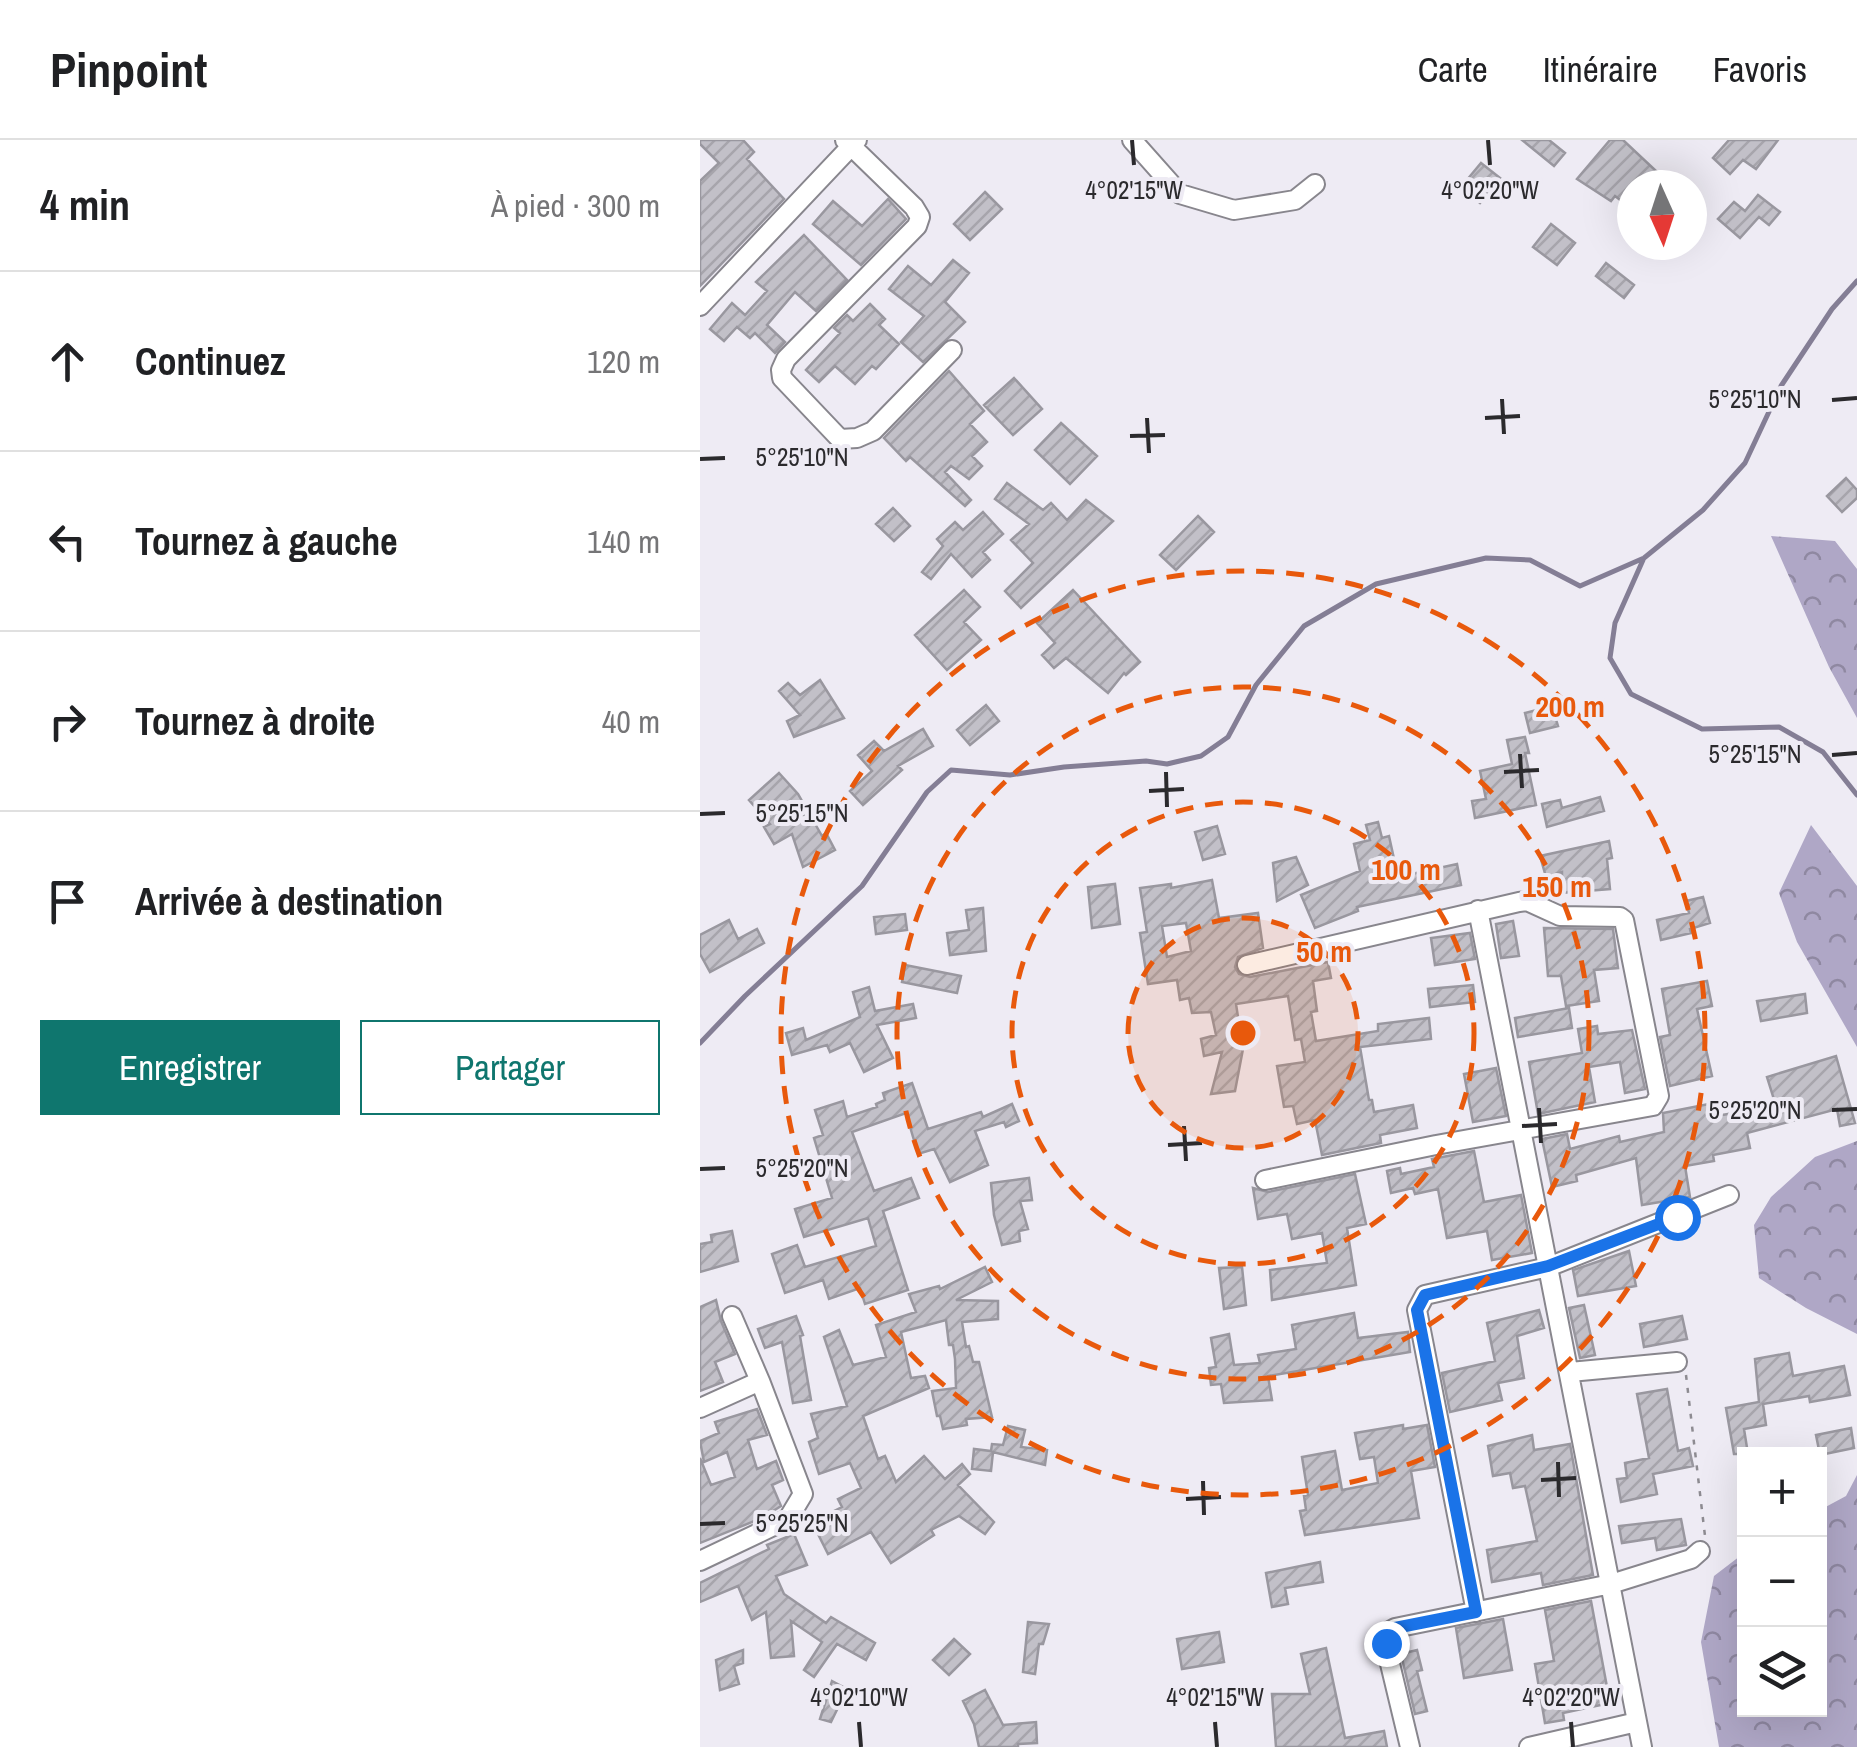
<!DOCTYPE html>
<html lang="fr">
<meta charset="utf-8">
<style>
:root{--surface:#fff;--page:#f2f2f2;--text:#202124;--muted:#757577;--line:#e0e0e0;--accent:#0f766e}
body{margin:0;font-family:"Archivo Narrow",sans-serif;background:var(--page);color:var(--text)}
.controls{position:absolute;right:30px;bottom:30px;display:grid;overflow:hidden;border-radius:0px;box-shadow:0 10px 40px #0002}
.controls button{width:90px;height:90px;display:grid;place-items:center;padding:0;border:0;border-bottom:2px solid var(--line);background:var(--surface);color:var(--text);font:50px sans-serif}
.compass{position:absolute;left:917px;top:30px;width:90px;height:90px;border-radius:50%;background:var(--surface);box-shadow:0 10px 40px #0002;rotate:177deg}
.stop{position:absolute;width:30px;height:30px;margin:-22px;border:8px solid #1a73e8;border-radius:50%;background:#fff}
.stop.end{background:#1a73e8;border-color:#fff;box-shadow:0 2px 10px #0008}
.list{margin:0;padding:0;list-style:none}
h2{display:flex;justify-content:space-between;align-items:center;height:130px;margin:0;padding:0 40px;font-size:42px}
h2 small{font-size:32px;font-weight:400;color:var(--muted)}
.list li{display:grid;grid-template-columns:65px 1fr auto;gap:30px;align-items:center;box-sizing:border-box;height:180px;padding:0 40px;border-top:2px solid var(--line)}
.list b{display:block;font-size:38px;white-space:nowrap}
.list em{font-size:32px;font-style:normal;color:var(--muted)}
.actions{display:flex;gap:20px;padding:30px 40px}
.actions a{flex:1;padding:22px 0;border:2px solid var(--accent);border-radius:0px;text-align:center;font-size:35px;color:var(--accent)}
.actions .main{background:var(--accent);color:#fff}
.icon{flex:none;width:55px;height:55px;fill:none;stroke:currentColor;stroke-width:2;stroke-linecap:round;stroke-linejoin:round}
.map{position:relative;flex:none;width:1157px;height:1607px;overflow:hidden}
header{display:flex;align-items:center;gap:60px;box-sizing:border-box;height:140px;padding:0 50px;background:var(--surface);border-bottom:2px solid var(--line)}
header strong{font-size:48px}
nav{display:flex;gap:55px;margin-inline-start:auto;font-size:35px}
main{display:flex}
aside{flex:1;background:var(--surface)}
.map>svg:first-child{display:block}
.forest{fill:url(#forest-crowns)}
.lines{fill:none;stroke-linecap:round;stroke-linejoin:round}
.stream{stroke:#847e95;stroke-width:5}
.building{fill:url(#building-hatch);stroke:#99979f;stroke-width:2.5;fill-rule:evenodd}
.minor-casing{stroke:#88868d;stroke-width:22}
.path{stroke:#8d8b91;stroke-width:2.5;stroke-dasharray:5 8;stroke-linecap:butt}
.minor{stroke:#fff;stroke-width:18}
.route{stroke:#1a73e8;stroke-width:12}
.ticks{fill:none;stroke:#2b2a2d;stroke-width:4}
.ring{fill:none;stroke:#e8590c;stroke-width:5;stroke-dasharray:18 12}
.ticks-label{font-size:25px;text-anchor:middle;fill:#2b2a2d;stroke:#eeebf4;stroke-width:8;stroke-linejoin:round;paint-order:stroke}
.centre{fill:#e8590c;stroke:#eeebf4;stroke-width:5}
.ring-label{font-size:30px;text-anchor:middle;font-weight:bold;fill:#e8590c;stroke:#eeebf4;stroke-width:8;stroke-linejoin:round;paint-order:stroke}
</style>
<header>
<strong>Pinpoint</strong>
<nav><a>Carte</a><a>Itinéraire</a><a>Favoris</a></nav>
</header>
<main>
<aside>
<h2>4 min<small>À pied · 300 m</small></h2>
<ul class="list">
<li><svg class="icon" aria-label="ahead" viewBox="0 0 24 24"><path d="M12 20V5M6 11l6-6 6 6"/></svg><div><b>Continuez</b></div><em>120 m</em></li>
<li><svg class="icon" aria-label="left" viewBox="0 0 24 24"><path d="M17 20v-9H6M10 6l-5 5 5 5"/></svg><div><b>Tournez à gauche</b></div><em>140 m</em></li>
<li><svg class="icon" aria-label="right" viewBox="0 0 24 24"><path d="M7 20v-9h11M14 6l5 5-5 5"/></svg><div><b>Tournez à droite</b></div><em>40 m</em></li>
<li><svg class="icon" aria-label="arrive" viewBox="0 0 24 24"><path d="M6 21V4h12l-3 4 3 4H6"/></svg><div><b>Arrivée à destination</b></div></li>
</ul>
<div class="actions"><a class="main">Enregistrer</a><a>Partager</a></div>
</aside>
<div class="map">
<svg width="1157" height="1607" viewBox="0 0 1157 1607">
<defs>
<pattern id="forest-crowns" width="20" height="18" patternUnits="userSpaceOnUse" patternTransform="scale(2.5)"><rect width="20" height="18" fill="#afa7c6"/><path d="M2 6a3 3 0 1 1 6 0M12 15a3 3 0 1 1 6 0" fill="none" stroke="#8f88a1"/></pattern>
<pattern id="building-hatch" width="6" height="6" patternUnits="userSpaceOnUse" patternTransform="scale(2.5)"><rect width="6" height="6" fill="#c2c0c8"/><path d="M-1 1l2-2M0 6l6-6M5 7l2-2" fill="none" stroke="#a7a5ac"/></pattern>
</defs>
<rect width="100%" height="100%" fill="#eeebf4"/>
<path class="forest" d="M1071,396L1135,401L1157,429V578L1129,527Z
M1111,685L1157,746V907L1097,802L1079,753Z
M1157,1001V1194L1106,1168L1059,1138L1054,1085L1071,1057L1115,1017Z
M1157,1335V1607H1019L1001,1502L1014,1436L1044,1413V1570H1120V1370L1146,1356Z"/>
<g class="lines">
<path class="stream" d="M943,420L915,483L910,518L931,554L1002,589L1079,587L1123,612L1157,655
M0,903L45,856L162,746L227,652L251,630L310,635L364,627L446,621L467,624L501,616L528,597L556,545L604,486L676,444L786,418L830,420L880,446L944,418L1003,370L1045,323L1081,246L1132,169L1157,141"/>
</g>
<path class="building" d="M0,0H43L54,12L47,19L84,59L0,146V41L19,23L0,4Z
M822,0H849L865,13L854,26Z
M910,0H923L971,45H932V69L915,56L911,61L877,39Z
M1029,0H1078L1056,29L1043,20L1030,34L1013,18Z
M781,23L800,38L780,63L761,47Z
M285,52L302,69L270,100L254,84Z
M1058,55L1080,72L1069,85L1059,77L1040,98L1018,79L1034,62L1045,71Z
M188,59L206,79L161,125L113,84L133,61L162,86Z
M851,84L875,103L857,125L833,107Z
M104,95L147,140L116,171L95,152L67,185L85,202L75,213L55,193L50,198L37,187L24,201L10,189L32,163L45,175L67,151L56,142Z
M253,120L269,133L245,162L265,182L223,222L201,202L224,176L189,149L208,126L231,145Z
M906,123L934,145L924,158L896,136Z
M170,164L185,179L179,185L199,204L176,229L172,226L155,244L135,226L119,242L106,230L140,193L134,188L147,175L153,181Z
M249,231L284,271L270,284L287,302L272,316L282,326L269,339L251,326L245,332L271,360L265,366L210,317L206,321L184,298Z
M314,238L342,269L313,295L284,265Z
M361,283L397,316L370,344L335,310Z
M1146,338L1157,350V358L1142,372L1127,356Z
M307,343L343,370L351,363L367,380L386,360L413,381L321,468L305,451L333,423L311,400L329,384L295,359Z
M193,368L210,386L194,401L176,384Z
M283,372L303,394L283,412L290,420L272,437L251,414L231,439L222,432L243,406L237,399L255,382L263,390Z
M498,376L514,392L476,430L460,415Z
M264,450L280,467L264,482L281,500L247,530L215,495Z
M373,450L440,522L426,535L424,533L408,553L366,518L354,528L342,515L355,503L337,483Z
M120,540L144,578L94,597L87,581L100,575L79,551L88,543L100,555Z
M286,565L299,581L270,605L257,590Z
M852,566L858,586L830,593L825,573Z
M223,589L233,606L198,626L202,630L163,665L150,651L172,631L158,615L174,601L184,611Z
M825,597L829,613H825L836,665L775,678L772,661L786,659L780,631L812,624L807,600Z
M79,633L98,654L122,696L126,693L135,710L103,727L92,694L74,704L64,687L70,684L49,660Z
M900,657L904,671L847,687L842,664L860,660L862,668Z
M678,682L682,698L689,696L698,737L757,724L761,745L657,767L658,771L615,788L601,755L660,731L654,704L670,700L666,685Z
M517,686L525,714L503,720L495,692Z
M909,701L912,718L907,719L910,749L862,753V732L846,737L840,716Z
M596,717L608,745L577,761L573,723Z
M512,740L519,778L558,773L563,808L538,817L535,827L539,834L550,837L628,822L631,838L613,841L617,871L611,872L616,901L678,891V884L729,878L731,899L660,907L669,960H672L674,972L713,965L717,988L680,995L681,1003L622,1015L615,980L597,984L593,966L584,967L577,926L605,922L601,899L595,900L588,856L536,864L543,909L535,951L511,954L522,912L504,916L501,899L516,895L511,872L492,873L489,858L480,860L477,840L448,844L440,793L447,792L440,748L471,744V748ZM486,783L491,811L467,817L462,786Z
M415,744L420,784L392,788L388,747Z
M1003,757L1010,783L990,789L991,793L961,800L957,780L989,773L986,761Z
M283,768L286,811L250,815L247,793L269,790L266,770Z
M205,774L207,790L176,794L174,777Z
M29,780L38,799L57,789L64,803L10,832L0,814V795Z
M813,781L819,816L801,818L796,784Z
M844,788L913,789L918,828L894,830L899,861L866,866L861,836H848Z
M770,793L775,819L735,825L731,798Z
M205,825L261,836L257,853L202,842Z
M1007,841L1012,866L997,869L1012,936L970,946L960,897L970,895L962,849Z
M773,845L775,862L730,867L728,849Z
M169,847L175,871L213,864L216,878L177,885L193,918L164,932L150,903L130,912L127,905L92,915L86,893L103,888L106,900L160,877L153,852Z
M1105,854L1107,873L1061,881L1057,861Z
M869,868L872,888L818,897L815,878Z
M897,886L898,894L932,890L945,949L925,953L920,922L889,927L895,962L838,974L829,922L882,913L878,889Z
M1136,916L1155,983L1140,986L1137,969L1047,993L1050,1008L1013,1015L1014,1021L985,1026L990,1057L942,1065L936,1018L876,1035L877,1041L852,1047L842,999L867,994L870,1009L919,996L920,1002L964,992L963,973L1014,963L1016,976L1076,966L1067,937Z
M796,928L806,976L773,982L764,934Z
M212,943L228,989L281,972L283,977L312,964L319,981L306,987L304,982L275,991L288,1025L250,1042L234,1009L218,1014L206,973L152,992L174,1051L211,1038L219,1058L183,1071L208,1150L165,1164L160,1148L129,1159L123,1140L85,1153L72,1114L97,1105L105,1127L176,1106L168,1078L104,1097L95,1069L132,1058L114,998L123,995L115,970L143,961L147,977L177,967L176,964L185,960L183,953Z
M774,1011L784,1062L821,1055L832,1113L792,1120L787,1091L747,1098L738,1049L715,1054L713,1048L691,1053L687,1031L700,1028L701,1034L734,1027L732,1019Z
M655,1034L666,1084L647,1088L656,1145L572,1160L570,1130L627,1123L622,1093L592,1099L587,1074L558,1079L553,1048L568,1052Z
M329,1038L332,1060L320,1061L328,1089L319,1091L320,1101L302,1105L294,1075L291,1043Z
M32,1091L38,1121L0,1132V1104L12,1102L11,1095Z
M929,1111L936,1146L878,1156L873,1130Z
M285,1127L292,1142L256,1160L298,1161V1179L262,1182L266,1207L269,1206L273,1222H279L292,1277L266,1279L267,1285L243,1289L240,1276H237L232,1251L256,1248L255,1219L253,1205H249L246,1180L201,1192L211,1238L225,1236L229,1248L163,1276L178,1319L185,1316L196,1342L224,1316L245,1339L262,1324L270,1334L258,1345L294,1382L285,1394L259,1376L231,1390L234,1395L191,1423L171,1392L128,1414L112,1382L142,1367L138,1359L161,1348L150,1323L119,1334L109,1302L118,1298L111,1274L147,1266L124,1197L139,1190L153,1225L186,1217L176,1185L216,1172L209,1154L239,1146L240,1149Z
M542,1127L546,1165L524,1169L519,1128Z
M16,1160L21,1181L35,1214L15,1222L23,1242L0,1251V1167Z
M884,1165L895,1215L880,1218L869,1168Z
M839,1170L844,1188L817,1196L824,1238L798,1243L802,1260L750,1272L742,1233L795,1221L787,1183Z
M654,1173L658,1198L708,1192L710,1212L568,1236L572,1260L524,1263L521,1244L511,1245L509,1228L516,1227L511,1198L529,1194L534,1225L560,1223L558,1215L596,1209L592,1185Z
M96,1176L103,1195L100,1196L111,1260L93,1263L82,1202L65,1208L58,1189Z
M982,1176L987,1199L944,1207L940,1184Z
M1089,1213L1093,1236L1144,1226L1150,1255L1110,1262L1109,1256L1063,1264L1066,1285L1044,1289L1048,1314H1034L1026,1268L1059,1262L1055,1219Z
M967,1249L978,1311L989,1308L993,1326L953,1334L957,1354L921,1362L917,1339L927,1338L925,1323L949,1318L937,1254Z
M57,1269L67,1295L48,1300L57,1329L76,1321L83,1340L72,1345L81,1366L62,1378L0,1403V1318L11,1345L35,1337L27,1312L4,1322L0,1301L19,1293L15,1282Z
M703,1285V1289L727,1285L735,1327L711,1331L719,1378L605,1395L600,1371L606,1370L604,1356L608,1355L602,1317L635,1311L642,1350L678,1343L674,1317L660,1319L655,1293Z
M308,1286L325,1290L321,1307L347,1310L345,1325L293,1312L291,1331L272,1329L274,1309L291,1311L292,1304L303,1305Z
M1151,1288L1154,1308L1120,1315L1116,1295Z
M832,1295L834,1310L870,1304L893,1435L843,1445L841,1433L792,1442L787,1410L837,1401L825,1346L813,1348L810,1333L793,1336L788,1306Z
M981,1379L986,1405L957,1410L955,1398L922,1403L919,1386Z
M94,1394L107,1425L76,1436L84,1454L126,1483L131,1477L175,1503L166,1520L137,1504L114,1537L104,1530L122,1502L91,1481L94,1516L71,1518L66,1472L52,1480L38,1446L0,1462V1443L69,1409L67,1405Z
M620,1422L623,1442L585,1448L588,1464L572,1467L566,1433Z
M891,1461L910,1563L863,1573L864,1580L845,1583L835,1524L854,1521L845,1470Z
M803,1479L812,1530L764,1538L756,1488Z
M328,1482L349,1484L343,1504H339L335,1534L323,1532Z
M519,1492L524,1522L482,1529L477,1499Z
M254,1499L270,1514L249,1535L233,1520Z
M626,1508L645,1598L684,1591L687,1607H576L572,1554H610L601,1514Z
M43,1510V1523L34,1526L39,1544L20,1550L16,1520Z
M717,1510L722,1530L717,1531L727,1571L715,1574L701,1514Z
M132,1541L147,1549L131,1582L120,1579Z
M285,1550L303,1585L336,1582L337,1603L318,1604V1607H279L274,1584L263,1561Z"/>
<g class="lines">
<g class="minor-casing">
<path id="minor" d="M145,0L214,67L220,77L217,86L86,219L81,230L82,238L140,299L157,298L173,291L252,210
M432,0L480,54L534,70L595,60L615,44
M0,166L157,0
M778,770L942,1607
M547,825L819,762L827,761L860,776L920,777L924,780L959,956L953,966L736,1005L565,1040
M870,1232L977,1222
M0,1268L60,1241L32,1176
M0,1421L88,1379L103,1354L60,1241
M776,1472L717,1170L725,1155L848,1127L1029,1055
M710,1607L685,1503L686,1493L695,1488L911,1444L991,1419L1000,1411
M829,1607L937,1582"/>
</g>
<path class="path" d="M986,1235L1005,1396"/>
<use href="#minor" class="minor"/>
</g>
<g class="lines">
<path class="route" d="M686,1503V1493L695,1488L776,1472L717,1170L725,1155L848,1126L977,1077"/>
</g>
<path class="ticks" d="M432,0L434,25M788,0L790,25M802,259L804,294M1132,260L1157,258M447,278L449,313M785,278L820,276M430,296L465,295M0,319L25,318M820,614L822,648M1132,615L1157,613M466,632L467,667M804,632L839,630M449,651L484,649M0,674L25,673M839,968L841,1003M1132,970L1157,969M484,986L486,1021M822,986L857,984M468,1005L502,1003M0,1029L25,1028M858,1322L859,1357M841,1340L876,1338M503,1341L504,1375M486,1359L521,1357M0,1384L25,1383M159,1582L161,1607M515,1582L517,1607M871,1582L873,1607"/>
<circle cx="543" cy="893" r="115" fill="#e8590c" fill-opacity=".12"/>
<g class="ring">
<circle cx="543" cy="893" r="115"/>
<circle cx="543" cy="893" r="231"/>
<circle cx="543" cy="893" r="346"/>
<circle cx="543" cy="893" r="462"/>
</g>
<g class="ticks-label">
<text x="434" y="59">4°02'15"W</text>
<text x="790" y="59">4°02'20"W</text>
<text x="1055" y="268">5°25'10"N</text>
<text x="102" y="326">5°25'10"N</text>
<text x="1055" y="623">5°25'15"N</text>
<text x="102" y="682">5°25'15"N</text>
<text x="1055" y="979">5°25'20"N</text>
<text x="102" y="1037">5°25'20"N</text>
<text x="102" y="1392">5°25'25"N</text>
<text x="159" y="1566">4°02'10"W</text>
<text x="515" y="1566">4°02'15"W</text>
<text x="871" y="1566">4°02'20"W</text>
</g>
<circle cx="543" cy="893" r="15" class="centre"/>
<g class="ring-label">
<text x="870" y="577">200 m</text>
<text x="706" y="740">100 m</text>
<text x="857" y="757">150 m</text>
<text x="624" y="822">50 m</text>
</g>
</svg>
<div class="controls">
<button>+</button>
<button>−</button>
<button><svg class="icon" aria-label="layers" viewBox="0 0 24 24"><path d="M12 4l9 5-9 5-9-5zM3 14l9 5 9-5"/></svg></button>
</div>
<svg class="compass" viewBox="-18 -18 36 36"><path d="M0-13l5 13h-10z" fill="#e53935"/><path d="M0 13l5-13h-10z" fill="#757577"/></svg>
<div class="stop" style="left:977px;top:1077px"></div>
<div class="stop end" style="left:686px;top:1503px"></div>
</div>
</main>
